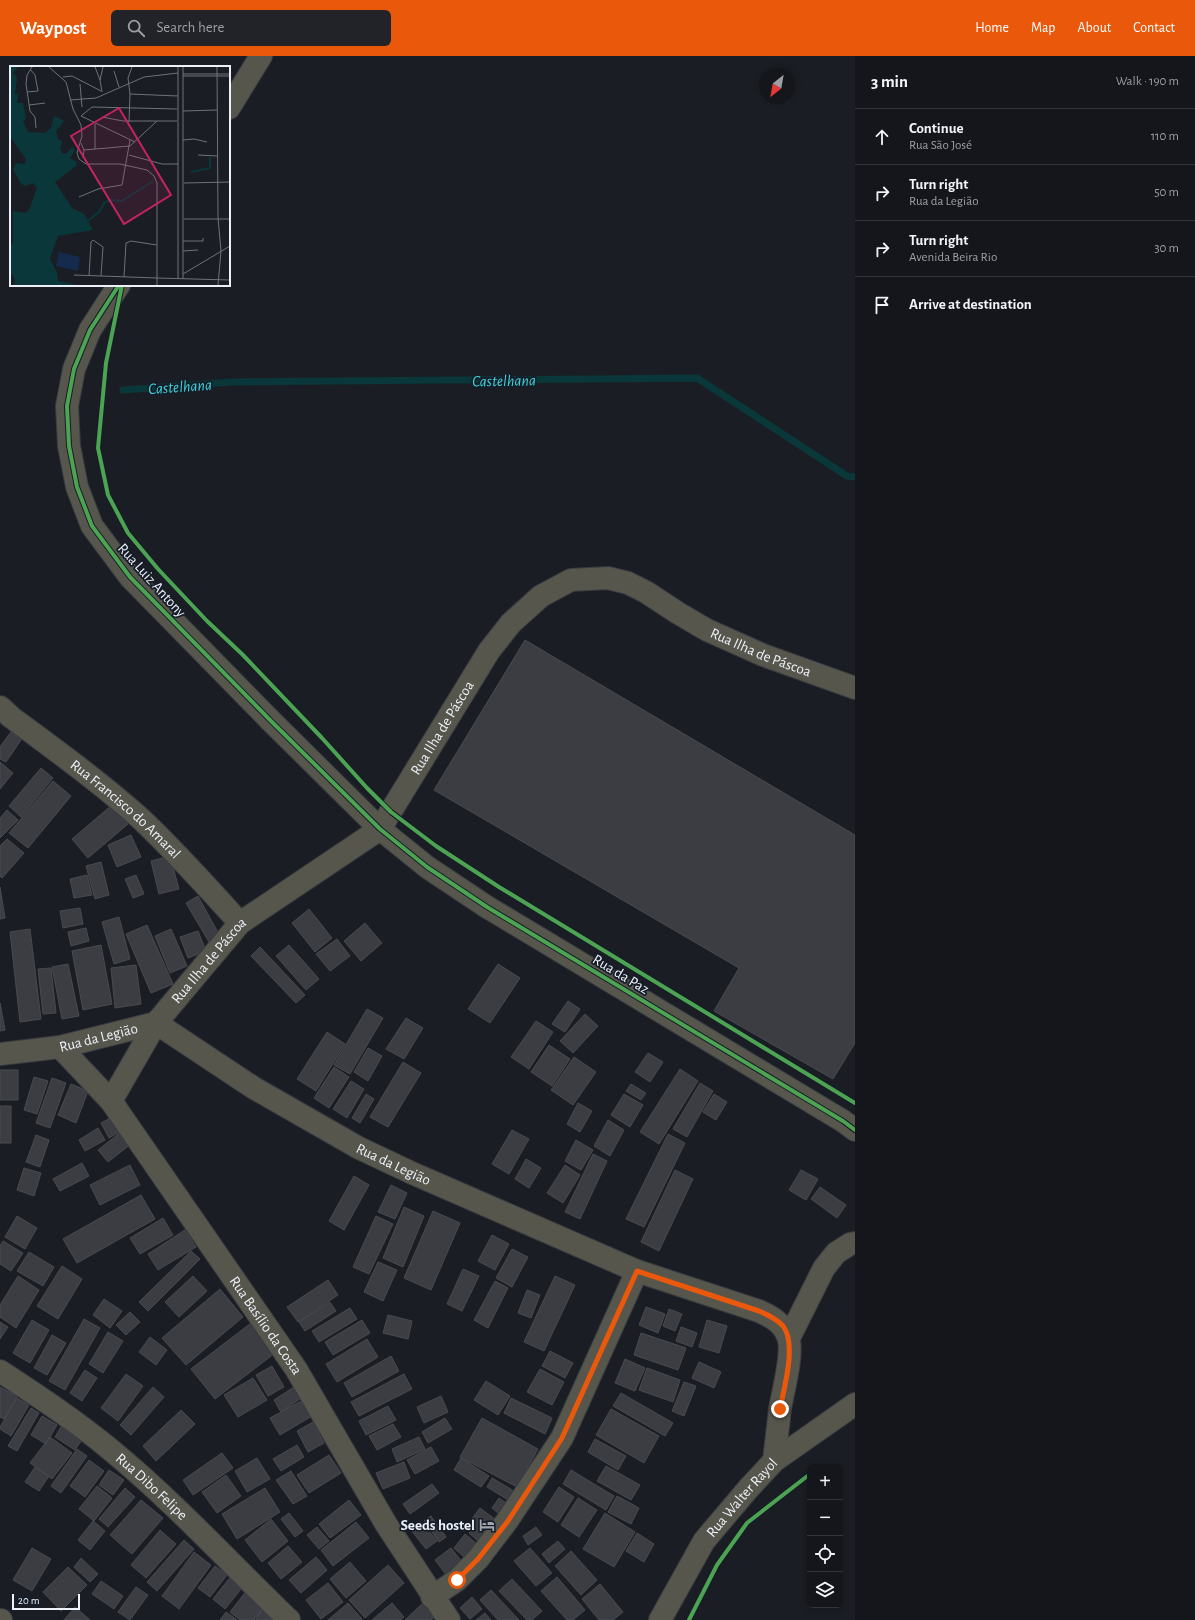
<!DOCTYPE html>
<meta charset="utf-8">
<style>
:root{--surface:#14161b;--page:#212328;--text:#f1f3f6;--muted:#9d9fa3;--line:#33353a;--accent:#ea580c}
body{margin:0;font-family:"Alegreya Sans",sans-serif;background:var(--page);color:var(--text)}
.controls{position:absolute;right:12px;bottom:12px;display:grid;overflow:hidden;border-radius:6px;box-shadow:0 2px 6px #0003}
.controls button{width:36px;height:36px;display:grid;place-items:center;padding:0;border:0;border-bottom:1px solid var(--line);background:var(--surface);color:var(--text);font:20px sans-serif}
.compass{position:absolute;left:759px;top:12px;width:36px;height:36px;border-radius:50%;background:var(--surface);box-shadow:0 2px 6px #0003;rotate:211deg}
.scale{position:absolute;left:12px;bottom:10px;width:68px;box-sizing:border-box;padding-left:4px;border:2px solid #ecf1f9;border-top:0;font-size:11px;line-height:14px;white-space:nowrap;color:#ecf1f9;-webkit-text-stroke:3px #161d28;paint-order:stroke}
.stop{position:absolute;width:12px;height:12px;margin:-9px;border:3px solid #ea580c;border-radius:50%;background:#fff}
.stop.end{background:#ea580c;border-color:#fff;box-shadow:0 1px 4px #0008}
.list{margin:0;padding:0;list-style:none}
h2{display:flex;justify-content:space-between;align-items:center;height:52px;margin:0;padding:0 16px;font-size:17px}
h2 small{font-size:13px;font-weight:400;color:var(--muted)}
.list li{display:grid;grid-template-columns:26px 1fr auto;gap:12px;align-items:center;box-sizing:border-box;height:56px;padding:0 16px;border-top:1px solid var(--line)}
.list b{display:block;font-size:15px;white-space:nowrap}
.list p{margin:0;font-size:13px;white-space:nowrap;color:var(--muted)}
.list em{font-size:13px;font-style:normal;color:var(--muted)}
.icon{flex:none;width:22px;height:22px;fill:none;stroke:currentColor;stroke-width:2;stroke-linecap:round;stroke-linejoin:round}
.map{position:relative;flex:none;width:855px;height:1564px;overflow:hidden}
header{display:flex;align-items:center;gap:24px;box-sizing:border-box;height:56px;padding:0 20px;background:var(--accent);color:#fff}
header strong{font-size:19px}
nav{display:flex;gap:22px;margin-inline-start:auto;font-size:14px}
.search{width:280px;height:36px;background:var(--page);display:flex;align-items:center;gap:10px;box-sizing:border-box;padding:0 14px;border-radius:6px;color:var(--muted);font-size:15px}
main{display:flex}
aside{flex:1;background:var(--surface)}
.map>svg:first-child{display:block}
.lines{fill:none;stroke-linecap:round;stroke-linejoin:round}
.stream{stroke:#0a373a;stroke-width:7}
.building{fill:#3c3d43;stroke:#494a4f}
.minor-casing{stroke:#383c41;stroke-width:24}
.minor{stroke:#57564c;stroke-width:22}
.cycleway-casing{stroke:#161d28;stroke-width:6}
.cycleway{stroke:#4ca352;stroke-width:4}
.route{stroke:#ea580c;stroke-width:5}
.labels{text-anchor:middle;stroke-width:3.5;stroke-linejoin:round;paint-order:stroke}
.street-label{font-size:15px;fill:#ecf1f9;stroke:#161d28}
.poi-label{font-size:15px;font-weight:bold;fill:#ecf1f9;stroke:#161d28;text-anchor:end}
.water-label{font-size:16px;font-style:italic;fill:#3ed6dc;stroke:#161d28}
.inset-river{fill:none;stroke:#0a373a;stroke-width:2}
.inset-road{fill:none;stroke:#6e7279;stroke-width:1}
.view{fill:#c42363;fill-opacity:0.15;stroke:#c42363;stroke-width:2}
.inset-edge{fill:none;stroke:#ecf1f9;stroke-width:2}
</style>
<header>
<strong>Waypost</strong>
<div class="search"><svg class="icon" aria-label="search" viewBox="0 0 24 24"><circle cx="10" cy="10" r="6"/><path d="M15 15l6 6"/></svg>Search here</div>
<nav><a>Home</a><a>Map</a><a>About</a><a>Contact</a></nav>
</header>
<main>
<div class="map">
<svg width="855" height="1564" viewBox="0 0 855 1564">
<rect width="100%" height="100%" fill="#1a1e24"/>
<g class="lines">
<path class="stream" d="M123,334L232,326L697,322L847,420L855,421"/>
</g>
<path class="building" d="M525,584L855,779V987L833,1023L714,955L739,912L434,734Z
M11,676L21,684L6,706L0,703V691Z
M0,706L13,717L0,733Z
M41,712L53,722L21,761L9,750Z
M53,725L71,740L28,792L9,777Z
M112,749L128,768L88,802L72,783Z
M7,754L18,764L0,782V762Z
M131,779L141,801L117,811L108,789Z
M7,783L24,797L2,822L0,820V790Z
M170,800L179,833L159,838L151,805Z
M101,806L109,839L95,843L86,810Z
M87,819L92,839L74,842L70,823Z
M136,819L144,838L133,842L125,823Z
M0,831L5,862L0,863Z
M198,840L220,880L209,886L186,847Z
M80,852L83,868L63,872L60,855Z
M309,853L332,882L315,896L292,867Z
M119,861L130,903L114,908L102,866Z
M365,867L382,887L361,905L344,885Z
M147,869L173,928L151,937L126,878Z
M86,872L89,885L71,890L68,876Z
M30,873L41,963L20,966L10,876Z
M171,873L187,910L170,917L155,880Z
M198,875L206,895L188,902L180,881Z
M337,883L350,900L330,915L316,898Z
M101,889L112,948L83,954L72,895Z
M289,889L319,923L306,934L276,900Z
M260,891L305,939L296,947L251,900Z
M68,908L79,960L62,963L52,911Z
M498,908L520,922L490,967L468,953Z
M136,909L141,948L115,952L111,912Z
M51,912L56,957L43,958L38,913Z
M568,945L580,953L565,976L552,968Z
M0,947L5,974L0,975Z
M367,953L383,962L350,1018L334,1009Z
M585,958L598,970L573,997L560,985Z
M406,962L423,972L404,1003L386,993Z
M536,965L553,976L529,1013L511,1001Z
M327,976L345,988L316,1035L297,1023Z
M549,989L570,1003L552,1030L531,1016Z
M368,992L382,1000L368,1025L354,1016Z
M648,997L663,1006L650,1026L635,1016Z
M574,1001L596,1016L573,1049L551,1034Z
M403,1006L421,1017L388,1071L370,1061Z
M334,1011L349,1021L329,1052L314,1042Z
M680,1013L698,1025L659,1088L640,1076Z
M0,1014H18V1044H0Z
M34,1021L48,1025L37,1058L24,1054Z
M52,1022L66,1027L50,1072L36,1067Z
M351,1025L364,1033L347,1062L333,1053Z
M700,1027L713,1035L687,1081L673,1073Z
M71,1028L88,1035L76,1067L58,1059Z
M631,1028L646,1037L641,1044L626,1035Z
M366,1038L374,1043L360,1067L352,1062Z
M624,1038L643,1049L630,1071L611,1059Z
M714,1038L727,1046L716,1064L703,1056Z
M578,1047L592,1055L580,1076L567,1068Z
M0,1050H11V1087H0Z
M112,1061L121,1075L109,1082L101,1067Z
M608,1064L624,1074L610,1100L594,1090Z
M98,1072L105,1084L85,1095L79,1084Z
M512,1074L529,1083L509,1118L492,1108Z
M121,1076L131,1088L108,1106L98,1094Z
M668,1078L685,1087L644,1171L626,1163Z
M36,1079L49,1084L40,1111L26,1106Z
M576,1084L593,1094L581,1114L565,1105Z
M593,1098L607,1105L580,1163L565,1156Z
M526,1103L541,1112L529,1132L515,1123Z
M82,1107L89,1120L60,1135L53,1123Z
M130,1109L140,1129L100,1149L90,1129Z
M565,1109L580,1119L563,1147L547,1137Z
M24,1112L41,1117L34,1140L17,1134Z
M675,1114L693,1123L659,1195L641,1186Z
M801,1114L818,1123L806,1144L789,1134Z
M354,1120L369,1129L344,1174L329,1165Z
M391,1129L407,1137L395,1163L378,1156Z
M820,1131L846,1149L837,1162L811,1143Z
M141,1139L155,1163L77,1207L63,1183Z
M404,1151L424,1160L403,1211L383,1202Z
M433,1155L460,1167L431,1234L404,1222Z
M17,1160L37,1172L25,1193L5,1181Z
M376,1160L393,1168L369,1218L353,1211Z
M163,1162L173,1179L140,1198L130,1182Z
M185,1174L196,1191L158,1214L148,1198Z
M492,1179L509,1188L495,1214L478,1205Z
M3,1185L23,1197L11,1215L0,1208V1190Z
M512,1193L528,1201L512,1231L496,1222Z
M191,1195L200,1203L148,1255L139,1246Z
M29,1196L54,1211L43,1230L17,1215Z
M378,1206L397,1214L383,1245L364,1236Z
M62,1210L82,1223L58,1263L37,1250Z
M463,1213L479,1220L462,1255L447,1248Z
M18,1220L39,1234L16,1272L0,1261V1249Z
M193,1220L207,1235L179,1261L165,1246Z
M555,1220L575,1229L544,1295L524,1286Z
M328,1224L338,1239L298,1266L287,1251Z
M495,1225L508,1232L488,1272L474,1264Z
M220,1233L243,1261L186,1309L162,1282Z
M527,1234L540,1239L531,1262L518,1257Z
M104,1243L122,1255L110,1272L93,1259Z
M330,1246L336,1255L305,1275L299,1266Z
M646,1251L665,1258L658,1277L639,1269Z
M350,1252L357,1263L319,1286L312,1275Z
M669,1253L682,1258L675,1275L663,1270Z
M130,1256L140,1266L126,1279L116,1269Z
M388,1259L412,1265L408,1283L383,1277Z
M84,1263L100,1272L65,1334L49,1325Z
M32,1264L49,1274L30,1307L13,1297Z
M362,1264L370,1277L333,1299L325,1286Z
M707,1264L727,1270L719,1297L699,1291Z
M0,1266L8,1271L0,1283Z
M251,1267L275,1297L215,1343L191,1313Z
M681,1271L697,1277L692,1291L676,1285Z
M108,1276L123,1285L103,1317L89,1308Z
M641,1277L686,1292L678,1314L634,1299Z
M52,1279L66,1287L47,1319L34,1312Z
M150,1281L167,1294L156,1309L139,1296Z
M367,1283L378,1301L337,1326L326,1308Z
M550,1295L573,1307L565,1322L542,1310Z
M391,1300L399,1315L352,1341L344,1327Z
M625,1303L645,1312L635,1335L615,1327Z
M699,1306L721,1316L714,1332L692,1322Z
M272,1310L284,1331L268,1340L256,1319Z
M647,1312L680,1324L673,1346L639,1334Z
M540,1313L564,1326L552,1349L527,1336Z
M85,1314L97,1322L82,1345L70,1337Z
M126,1318L143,1330L118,1365L101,1352Z
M404,1318L412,1333L359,1360L351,1346Z
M253,1322L267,1344L238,1361L224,1339Z
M486,1325L510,1340L498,1359L474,1344Z
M684,1326L696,1330L684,1360L672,1355Z
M0,1331L17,1340L4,1363L0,1361Z
M153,1331L164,1341L131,1379L120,1369Z
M294,1331L301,1342L281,1356L274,1344Z
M621,1337L673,1367L665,1380L613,1350Z
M441,1340L448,1356L424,1367L417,1351Z
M17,1342L29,1349L11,1380L0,1373V1371Z
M511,1342L552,1362L545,1378L504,1357Z
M303,1344L312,1360L280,1379L270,1362Z
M388,1350L396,1364L366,1379L359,1365Z
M31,1352L39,1357L17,1395L8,1390Z
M611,1353L659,1380L644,1407L596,1379Z
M181,1354L195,1368L156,1405L143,1390Z
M42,1360L57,1369L46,1388L31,1379Z
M445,1362L452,1373L428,1387L422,1376Z
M482,1362L538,1393L517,1431L460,1401Z
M313,1366L324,1387L308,1396L297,1375Z
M393,1368L401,1381L377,1394L369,1380Z
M61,1371L81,1385L75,1394L55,1381Z
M50,1381L72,1397L52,1423L30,1407Z
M419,1381L425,1393L397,1406L392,1393Z
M595,1383L626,1400L618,1414L588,1396Z
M297,1389L304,1401L281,1415L273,1403Z
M431,1391L439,1405L415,1418L407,1404Z
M77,1393L87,1400L61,1437L51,1430Z
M222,1397L233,1412L193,1439L183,1424Z
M329,1399L341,1417L309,1437L297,1419Z
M257,1402L270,1423L247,1436L235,1415Z
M461,1402L489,1420L481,1431L454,1414Z
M89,1404L104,1415L85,1441L70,1430Z
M404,1406L410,1422L383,1433L376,1417Z
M606,1410L640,1429L631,1444L597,1425Z
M35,1411L49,1420L39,1435L25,1426Z
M109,1414L124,1424L113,1439L99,1429Z
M571,1414L614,1440L606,1454L563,1428Z
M291,1415L307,1440L293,1448L276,1424Z
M226,1419L241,1440L217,1457L202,1436Z
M492,1422L519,1438L513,1447L487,1431Z
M432,1428L439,1437L410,1458L403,1448Z
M97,1430L112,1442L94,1465L79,1453Z
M559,1431L574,1441L558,1466L543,1456Z
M125,1432L135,1441L108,1471L99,1463Z
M265,1432L280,1456L237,1483L222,1458Z
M617,1440L639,1452L631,1468L608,1456Z
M499,1442L513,1452L505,1463L492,1452Z
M578,1442L597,1454L579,1481L561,1469Z
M141,1444L163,1462L132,1498L110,1479Z
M349,1444L361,1459L330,1482L319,1468Z
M480,1452L500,1467L492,1479L471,1464Z
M289,1457L303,1475L295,1481L281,1463Z
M605,1457L635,1476L614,1511L583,1493Z
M431,1460L446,1481L439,1486L424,1465Z
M271,1463L288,1485L262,1506L245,1484Z
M93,1465L105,1475L90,1494L78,1484Z
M356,1466L369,1482L333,1510L321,1494Z
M421,1466L437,1485L426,1493L411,1474Z
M476,1469L491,1482L484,1490L469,1477Z
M317,1471L329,1485L319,1493L307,1479Z
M536,1471L542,1479L528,1489L523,1480Z
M160,1474L176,1488L146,1522L131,1509Z
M637,1477L654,1488L644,1506L626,1495Z
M465,1478L483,1493L471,1507L454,1492Z
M184,1484L194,1493L157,1535L147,1526Z
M558,1485L565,1493L549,1507L542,1498Z
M288,1490L302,1506L281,1523L268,1507Z
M32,1492L51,1503L32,1535L13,1524Z
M451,1492L466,1511L450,1524L435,1504Z
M530,1492L552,1517L536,1530L514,1505Z
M571,1495L597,1524L581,1539L555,1510Z
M194,1496L211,1509L179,1553L162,1540Z
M316,1501L327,1514L301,1537L289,1524Z
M81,1502L98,1518L90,1526L74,1511Z
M350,1506L366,1525L346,1542L330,1523Z
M388,1509L404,1527L365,1562L349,1544Z
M215,1510L227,1519L210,1541L198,1532Z
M68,1511L87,1529L61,1555L43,1536Z
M232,1519L245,1528L225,1553L213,1543Z
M557,1521L585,1554L573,1564H567L541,1535Z
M512,1523L542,1555L532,1564H527L499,1535Z
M101,1525L123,1540L114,1553L92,1538Z
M328,1527L343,1546L321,1563L306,1544Z
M600,1528L623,1556L613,1564H599L582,1543Z
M136,1531L148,1539L130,1564L118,1556Z
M248,1533L267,1547L254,1564H240L230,1556Z
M491,1534L519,1564H498L480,1544Z
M472,1541L482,1553L470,1563L460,1552Z
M424,1546L436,1559L431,1564H405Z
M348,1547L362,1563L361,1564H328Z
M392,1547L404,1561L400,1564H372Z
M75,1551L90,1564H64Z
M262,1553L274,1559L271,1564H256Z
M226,1556L237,1564H220Z
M485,1557L491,1564H476Z"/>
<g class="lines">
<g class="minor-casing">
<g id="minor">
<path d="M229,52L261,0"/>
<path d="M119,229L90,274L74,313L67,350L69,390L77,431L92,470L130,521L270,664L380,773L427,811L487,851L843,1065L855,1074"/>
<path id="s1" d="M0,651L11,661C55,694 100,726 141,763C176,796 208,832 240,867"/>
<path id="s2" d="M60,991L111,1045L296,1313L386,1468L449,1564"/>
<path id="s3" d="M0,998L60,991L156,967L254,1032L359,1092L412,1117L637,1215L759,1255C772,1261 783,1267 788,1281C794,1296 783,1335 780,1353C778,1370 776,1387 774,1405"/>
<path id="s4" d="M111,1045L156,967L240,867L380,773L489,595L511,567L541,540L571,524L608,522L628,527L646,536L678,557L707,574L763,599L855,632"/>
<path d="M789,1282L824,1212L836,1197L850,1188L855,1187"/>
<path id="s5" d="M0,1315C38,1340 76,1365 111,1394C174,1446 230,1507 289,1564"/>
<path d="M432,1541L457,1524L478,1503L507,1465L562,1382L637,1215"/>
<path d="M0,1564H1"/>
<path id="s6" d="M660,1564L704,1485L748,1433L774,1405L855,1348"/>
</g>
</g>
<use href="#minor" class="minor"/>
<g class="cycleway-casing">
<path id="cycleway" d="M119,229L90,274L74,313L67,350L69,390L77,431L92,470L130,521L270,664L380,773L427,811L487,851L843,1065L855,1074
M122,229L106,307L98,392L108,439L128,477L158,513L207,565L243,599L322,682L367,732L391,756L436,790L499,831L855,1047
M689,1564L717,1509L747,1467L810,1418"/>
</g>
<use href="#cycleway" class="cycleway"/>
</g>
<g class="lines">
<path class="route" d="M457,1524L478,1503L508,1465L562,1382L637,1215L759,1255C768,1259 777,1263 783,1270C797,1288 784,1332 780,1353"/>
</g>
<defs>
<g id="hotel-bare" transform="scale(1.2)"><path d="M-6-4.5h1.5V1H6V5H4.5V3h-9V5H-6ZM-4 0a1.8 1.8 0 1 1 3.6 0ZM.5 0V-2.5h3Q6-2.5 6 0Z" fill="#a2a7ae" stroke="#161d28" stroke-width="2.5" paint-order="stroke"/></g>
</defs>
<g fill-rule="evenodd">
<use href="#hotel-bare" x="487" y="1469"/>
</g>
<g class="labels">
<g class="street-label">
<text transform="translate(152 524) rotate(48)" y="5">Rua Luiz Antony</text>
<text dy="5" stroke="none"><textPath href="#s4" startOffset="916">Rua Ilha de Páscoa</textPath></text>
<text dy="5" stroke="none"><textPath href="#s4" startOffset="508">Rua Ilha de Páscoa</textPath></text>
<text dy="5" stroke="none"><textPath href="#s1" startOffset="162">Rua Francisco do Amaral</textPath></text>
<text dy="5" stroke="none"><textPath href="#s4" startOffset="172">Rua Ilha de Páscoa</textPath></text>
<text transform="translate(621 918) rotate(31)" y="5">Rua da Paz</text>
<text dy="5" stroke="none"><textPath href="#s3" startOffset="100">Rua da Legião</textPath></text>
<text dy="5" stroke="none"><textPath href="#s3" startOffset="436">Rua da Legião</textPath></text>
<text dy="5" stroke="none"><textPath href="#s2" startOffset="347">Rua Basílio da Costa</textPath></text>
<text dy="5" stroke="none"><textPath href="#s5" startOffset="191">Rua Dibo Felipe</textPath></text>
<text dy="5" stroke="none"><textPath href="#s6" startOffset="148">Rua Walter Rayol</textPath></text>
</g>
<g class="poi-label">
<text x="475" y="1474">Seeds hostel</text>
</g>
<g class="water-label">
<text transform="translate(504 324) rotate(-1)" y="6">Castelhana</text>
<text transform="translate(180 330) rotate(-4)" y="6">Castelhana</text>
</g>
</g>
<g transform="translate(10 10)">
<rect width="220" height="220" fill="#1a1e24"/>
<path d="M49,186L70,191L68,205L46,200Z" fill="#142b4e"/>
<path d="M0,1H8L3,7L7,12L5,28H8L7,37H13L16,53L13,55L18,66L35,67L41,62L44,50L54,55L46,65L48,73L52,75L50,84L53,88L57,87L62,81L65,84L60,92L67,96L66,100L45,116L62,142L74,148L83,164L48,170L40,193L47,207L48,215L67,219H4L5,214L0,204V182L3,175V145L15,147L19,144L27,122L23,117L16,120L11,118L3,103L6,97L15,98L16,93L0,71Z" fill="#0a373a"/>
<path class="inset-river" d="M181,106L200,102V91M78,155L89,146L94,137L100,134L112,135L143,115"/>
<path class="inset-road" d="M22,1L17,9L16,18L20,45L25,51L26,62M39,1L56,16L63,43L71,59L72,70L67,87L69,93L76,98H110L137,104L144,110L147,117V212L64,209M85,1L90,14M168,1V213M207,1L208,152L211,185L208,219M104,5L109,21M173,8H220M173,10H220M53,11L62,10L91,25M70,18L72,41M17,26L28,25L25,9L20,3M92,26L90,14L93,1M120,28L168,30M60,34L86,32L134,11L168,7M19,39L35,37M173,45L207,44M92,51L113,55H167M119,56L120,28L118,12L122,1M173,74L184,73L197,76M125,76L71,50L82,41L167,43M71,77L74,84L73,92M85,83V58M74,84L120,80L147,55M119,89L152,98H168M188,89L207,90M174,117L220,116M69,131L88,123L112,119L120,74M174,153H220M173,175H193V172M173,185L188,184M173,208L220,180M79,210L81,176L83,174L93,181L91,210M114,211L116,177L121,175L147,179M173,213V1M147,219V212L220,214"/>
<path class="view" d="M109,42L161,129L114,158L61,70Z"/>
<rect width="220" height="220" class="inset-edge"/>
</g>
</svg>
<div class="controls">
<button>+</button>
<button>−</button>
<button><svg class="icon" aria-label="locate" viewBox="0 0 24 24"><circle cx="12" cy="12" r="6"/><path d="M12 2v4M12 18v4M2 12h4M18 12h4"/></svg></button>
<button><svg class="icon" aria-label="layers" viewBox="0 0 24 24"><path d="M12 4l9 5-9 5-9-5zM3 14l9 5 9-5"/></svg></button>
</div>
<svg class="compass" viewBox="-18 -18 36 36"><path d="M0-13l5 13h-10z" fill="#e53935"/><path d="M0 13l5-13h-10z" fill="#9d9fa3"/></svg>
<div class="scale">20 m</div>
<div class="stop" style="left:457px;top:1524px"></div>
<div class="stop end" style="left:780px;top:1353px"></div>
</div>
<aside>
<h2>3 min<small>Walk · 190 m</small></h2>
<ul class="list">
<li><svg class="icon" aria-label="ahead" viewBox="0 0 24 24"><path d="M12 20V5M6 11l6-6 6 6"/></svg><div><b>Continue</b><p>Rua São José</p></div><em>110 m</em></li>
<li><svg class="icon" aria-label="right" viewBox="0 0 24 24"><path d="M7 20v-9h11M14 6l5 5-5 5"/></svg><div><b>Turn right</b><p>Rua da Legião</p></div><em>50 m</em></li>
<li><svg class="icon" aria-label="right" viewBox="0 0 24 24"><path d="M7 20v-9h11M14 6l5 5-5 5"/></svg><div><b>Turn right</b><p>Avenida Beira Rio</p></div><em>30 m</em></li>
<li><svg class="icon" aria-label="arrive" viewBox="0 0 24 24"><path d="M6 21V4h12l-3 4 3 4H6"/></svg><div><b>Arrive at destination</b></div></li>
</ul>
</aside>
</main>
